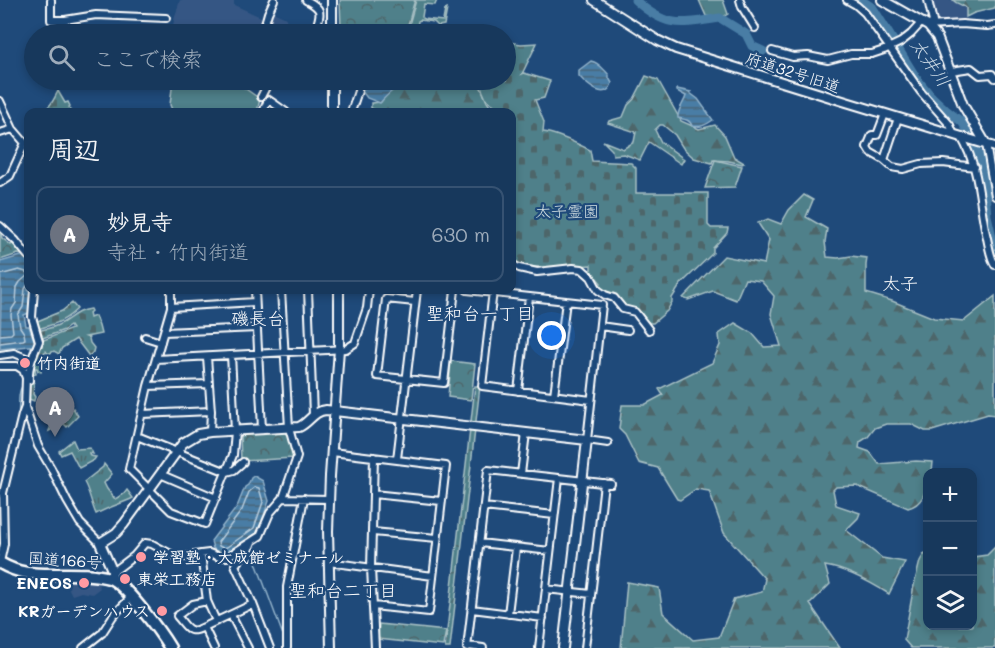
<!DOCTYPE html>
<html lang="ja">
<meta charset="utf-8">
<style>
:root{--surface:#17385c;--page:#203f62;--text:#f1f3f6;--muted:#9eacbb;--line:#365272;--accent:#95b2f1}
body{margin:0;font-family:Mali,"Klee One",sans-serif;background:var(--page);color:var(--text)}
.controls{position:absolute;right:18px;bottom:18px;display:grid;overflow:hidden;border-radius:12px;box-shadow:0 3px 9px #0003}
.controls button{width:54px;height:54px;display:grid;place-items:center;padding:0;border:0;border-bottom:2px solid var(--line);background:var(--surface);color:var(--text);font:30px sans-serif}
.you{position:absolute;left:552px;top:336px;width:21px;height:21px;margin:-15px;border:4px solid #fff;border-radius:50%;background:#1a73e8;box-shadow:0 0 0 9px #1a73e833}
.badge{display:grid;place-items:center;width:39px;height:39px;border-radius:50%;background:var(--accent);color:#fff;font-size:20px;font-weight:700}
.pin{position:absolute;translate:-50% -50px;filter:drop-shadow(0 2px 3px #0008)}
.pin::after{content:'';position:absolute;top:32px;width:21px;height:18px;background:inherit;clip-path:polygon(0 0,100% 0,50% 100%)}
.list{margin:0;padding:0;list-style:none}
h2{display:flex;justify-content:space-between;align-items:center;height:78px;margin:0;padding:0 24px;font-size:26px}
h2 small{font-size:20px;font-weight:400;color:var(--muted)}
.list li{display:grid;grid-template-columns:39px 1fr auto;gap:18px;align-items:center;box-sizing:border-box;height:96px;margin:0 12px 12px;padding:0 12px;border:2px solid var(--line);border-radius:12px}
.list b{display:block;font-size:22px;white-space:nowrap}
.list p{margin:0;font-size:20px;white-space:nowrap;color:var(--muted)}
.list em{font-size:20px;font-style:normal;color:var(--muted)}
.icon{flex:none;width:33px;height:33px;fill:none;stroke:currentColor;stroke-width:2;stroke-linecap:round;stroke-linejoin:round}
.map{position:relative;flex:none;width:995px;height:648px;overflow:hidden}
.search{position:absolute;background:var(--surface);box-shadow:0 3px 9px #0003;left:24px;top:24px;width:492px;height:66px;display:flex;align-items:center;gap:15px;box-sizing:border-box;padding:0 21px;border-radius:33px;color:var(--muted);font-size:22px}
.panel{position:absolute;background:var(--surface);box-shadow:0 3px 9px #0003;left:24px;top:108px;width:492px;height:186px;border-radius:12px}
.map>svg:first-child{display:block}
.built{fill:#365784}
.grass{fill:url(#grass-tufts);stroke:#a8c0c4;stroke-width:1.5}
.forest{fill:url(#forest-firs);stroke:#a8c0c4;stroke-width:1.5}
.cemetery{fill:url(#cemetery-stones);stroke:#a8c0c4;stroke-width:1.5}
.park{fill:url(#park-crowns);stroke:#a8c0c4;stroke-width:1.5}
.garden{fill:#50808a;stroke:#a8c0c4;stroke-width:1.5}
.water{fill:url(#water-rules);stroke:#91b1c9;stroke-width:1.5}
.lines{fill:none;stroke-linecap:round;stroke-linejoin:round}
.shore{stroke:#b6cbdb;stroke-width:1.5}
.stream{stroke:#91b1c9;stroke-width:1.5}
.river{stroke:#487da5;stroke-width:9}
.minor-casing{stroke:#fff;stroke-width:10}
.tertiary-casing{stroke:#fff;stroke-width:12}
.trunk-casing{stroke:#fff;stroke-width:15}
.minor{stroke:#1f4a7a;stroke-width:6}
.tertiary{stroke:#1f4a7a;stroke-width:8}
.trunk{stroke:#1f4a7a;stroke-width:10}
.poi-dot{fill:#ff9aa2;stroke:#1f4a7a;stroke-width:2}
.labels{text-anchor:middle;stroke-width:4.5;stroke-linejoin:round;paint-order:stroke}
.street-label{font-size:16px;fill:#fff;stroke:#1f4a7a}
.park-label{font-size:16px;fill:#d3dfe2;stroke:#1f4a7a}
.poi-label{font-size:16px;font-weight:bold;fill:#fff;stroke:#1f4a7a;text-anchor:start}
.water-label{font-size:18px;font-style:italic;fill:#d1dee8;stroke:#1f4a7a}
.neighbourhood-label{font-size:18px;fill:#fff;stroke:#1f4a7a}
</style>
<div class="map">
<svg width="995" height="648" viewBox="0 0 995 648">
<defs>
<pattern id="grass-tufts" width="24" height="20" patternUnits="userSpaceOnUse" patternTransform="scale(1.5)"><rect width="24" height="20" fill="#50808a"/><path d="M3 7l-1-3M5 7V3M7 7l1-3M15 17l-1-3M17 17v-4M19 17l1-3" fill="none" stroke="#4e666b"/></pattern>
<pattern id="forest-firs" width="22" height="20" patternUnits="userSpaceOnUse" patternTransform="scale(1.5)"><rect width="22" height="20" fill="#50808a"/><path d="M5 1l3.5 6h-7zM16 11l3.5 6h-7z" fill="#4e666b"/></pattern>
<pattern id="cemetery-stones" width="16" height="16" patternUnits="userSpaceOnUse" patternTransform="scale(1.5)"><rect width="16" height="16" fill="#50808a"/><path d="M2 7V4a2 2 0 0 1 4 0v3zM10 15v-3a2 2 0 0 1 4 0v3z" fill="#4e666b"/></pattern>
<pattern id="park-crowns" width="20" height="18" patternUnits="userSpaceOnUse" patternTransform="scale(1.5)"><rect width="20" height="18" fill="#50808a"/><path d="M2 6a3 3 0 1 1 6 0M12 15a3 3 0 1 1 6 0" fill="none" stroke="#4e666b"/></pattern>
<pattern id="water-rules" width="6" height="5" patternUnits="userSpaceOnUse" patternTransform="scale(1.5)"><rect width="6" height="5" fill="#487da5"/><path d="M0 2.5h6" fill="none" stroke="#4a6478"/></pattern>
</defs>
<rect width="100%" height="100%" fill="#1f4a7a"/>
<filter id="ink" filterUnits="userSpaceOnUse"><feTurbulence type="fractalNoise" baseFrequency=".0167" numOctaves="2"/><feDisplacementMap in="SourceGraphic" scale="12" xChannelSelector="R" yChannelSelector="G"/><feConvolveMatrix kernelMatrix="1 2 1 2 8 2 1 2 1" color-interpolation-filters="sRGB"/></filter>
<g filter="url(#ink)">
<path class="built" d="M180,0H234V5L265,19L260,34H172L174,20Z
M929,0H953L956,3L961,4L966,8V21L944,22L934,19Z
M273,12L286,18V20L298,25L307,32V34H271L268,33L265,30L267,26L269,29L273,23L269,20Z
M71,577L96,579L100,588L92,594L81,592L72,595L69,589Z"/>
<path class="grass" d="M73,440L77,449L90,448L93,454L89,453L90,456L96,457L94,460L79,468L70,451L61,455L59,451Z
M104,464L112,474L104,483L107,489L115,499L124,494L127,490L133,498C121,504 108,507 96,514C91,503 90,493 84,482L103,467Z"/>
<path class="forest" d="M699,0H723L728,14C722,19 714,17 706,16Z
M953,0H995V8L974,13L966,17V8C962,4 956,4 953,0Z
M646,76L658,80L681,121L699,129L715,125L725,136L734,157L744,163L742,164L729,161L713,160L712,163L694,158L683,148L675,135L663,125H660L655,130L661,142L684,159L681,164L649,142L640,160L624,154L613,155L612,150L603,141L623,149L634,142L636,132L608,123L609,121L623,117L628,105L634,99Z
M403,80H457V82H460L461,80H478L487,102L494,112H380L371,108V103L381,102C387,93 396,88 403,80Z
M804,195L813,200L806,217L827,229L825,242L827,257L838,258L851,256L867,258L866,265V293L892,301L934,318L964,321L995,296V415L988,414L932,431H925L911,424H886L875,428L868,437L860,442L859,448L870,452L879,464L916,461L933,462L932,472H928C928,487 924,504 908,508L857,486L836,487L833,490L836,505L860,513L858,518L846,530L882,558L905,562L889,594C870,582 847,569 825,566L830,584L810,604L840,648H621L627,582L659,588L663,613L693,640L719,637L734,599L762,592L765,579L724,533L709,491L696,489L680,500L677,499L658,468L639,463L625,435L619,429L622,405H644L663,395L659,389L712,363L720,345L719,334L735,323L752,333L764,347L781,346L771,314L774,296L761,281L745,279L736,300L713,291L688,300L683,298L724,256L764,264L769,240L758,223L768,219L781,224L789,210Z
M995,547V648H911L904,640L914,585L920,561L924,554L928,556V626H972L973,557L987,555Z"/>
<path class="cemetery" d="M508,42L521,44L537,43L522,74L524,73L550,81L544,98L535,100L544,122L543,132C556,133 578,144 590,150L592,161L631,163L636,168V193H708V225L711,228H728L727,233L713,248V253L681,284L672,298V302L667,311L653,323H650L648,322L636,308H627L619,298L603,291L600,288L601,283L591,271V265C563,266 538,272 512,261V112H495L494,105L486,99L478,80H506V51Z
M58,91L65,103L68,102L70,106L69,107L72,112H40C51,107 53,101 58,91Z
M72,303L77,309C64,322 54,324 38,329L35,322L62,311Z
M90,309L91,311L89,313L90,318L95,316L99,326L101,334L86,337L89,338L90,343L94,348L93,352L89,356L76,339L62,348L59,354L54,351L48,354L46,351L42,354L41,357L45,361V366H42L41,372L38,371L37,368H35L36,374L32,375L34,384L33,394L35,397L34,401L29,399C31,385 29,360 40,351L39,348L42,346L40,343L41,341L72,329L70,326L64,330L40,339L38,331C45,329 52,328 58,325C72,319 74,311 90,309Z
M73,408L78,416L67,427L64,424L49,431L53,419Z"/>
<path class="park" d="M340,0H415C411,12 409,23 405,34H353L352,32L343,33L341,29Z
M715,160L742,166L735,187L705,188Z
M0,230L2,238L11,245L14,242L24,255L18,254L0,260Z
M451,361L475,364L471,400L448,397Z
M475,386H480L450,648H445Z
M287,431L293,458L241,461L240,435Z
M379,624L446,631L443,646L378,639Z"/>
<path class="garden" d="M416,0H437L435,5L424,4L422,17L424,19L443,21L445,10L447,9L444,25L438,26L434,22L420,20L418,21L417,27L423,29V31L415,30L410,27V21Z
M173,80H233L260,99L257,112H173L170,105Z"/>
<path class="water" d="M591,61C599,62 604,70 609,75V78L612,83C606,102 587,85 579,76V70Z
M371,80H403C396,89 387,94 380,103L367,98L362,91Z
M677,89L691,92L690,93L698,99L713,120C706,125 700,128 692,126C690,119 683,119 678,118C677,109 684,104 686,96L677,91Z
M24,255L28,261V290H30L29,313L24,315L26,326H29L35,343L33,346H29L0,349C0,320 2,290 0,262Z
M254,476L263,481L269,501L258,532L230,552L223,554L216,551L213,548L211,541L237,507L245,487L248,485L251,478Z"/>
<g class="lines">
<path class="shore" d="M0,275L19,270L26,272L28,275L20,282L17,287L16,303L12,309L11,315L13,332L11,334L0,335
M0,343L23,340L25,339L24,333L20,327L18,315L23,307L25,289L28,284
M255,487L259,488L263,502L254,528L227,547L223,548L219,546L218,542L242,510L249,492Z"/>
<path class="stream" d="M29,356L31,351V346
M26,369L27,363
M18,417C20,407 17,398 21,388
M256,548L254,557L284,638"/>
<path class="river" d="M635,0C667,29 681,24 720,18L746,34L752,46L763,51
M861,0L873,8L917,79L931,96L946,110L962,122L969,132L983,166L987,216L995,249"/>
<g class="minor-casing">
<path id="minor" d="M51,0V20H65L96,15L166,18
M306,0C323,9 321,12 316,28L318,34
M740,0L742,7L755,28
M847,0L856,5L865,13L921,92L950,125L954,135
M928,0L933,22L929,26
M928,26L962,24L987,26L995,25
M262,34L268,13L274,0
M772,51L793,57L808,56L828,60L851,54H872L884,50L901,42L911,34L921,23
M951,71L971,68L980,75L992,74L995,78
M261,97L266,87L263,80
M0,101L13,129L25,143L10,176L0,183
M263,112L267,102L269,100L286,112
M351,112L358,91L359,80
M885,114L877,135H872L867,147L870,152L884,160L892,167L903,169L921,164L943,163L975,167
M0,133L13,129
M961,137C981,171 978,201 987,238C989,247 990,257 995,265
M986,144L995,196
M884,160L898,118
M0,226L16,241L28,256
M512,264L519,268L537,272L573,268L582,269L591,277L598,290L605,295L614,298L623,309L635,312L649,330
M171,290V307L148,386L129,469L171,511L205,524L233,455L235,431L231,355
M255,290L262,429
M308,290L313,415
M467,290L602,305L587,440L608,443
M493,291L482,386L591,400
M415,302L386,299L377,376L444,383L455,290
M171,307L255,302
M600,326L628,330
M164,332L257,328
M145,337L161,342
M0,355L14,353L31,360
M207,357L211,411L210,432
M156,359L346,349L355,343L367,308L369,290
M0,366H17L23,370L26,378L25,407L38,446L51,468L67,501L80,523L100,543
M29,380C28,365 34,354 39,341L32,317L34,290
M148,386L209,384
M518,391L529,297
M554,395L566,301
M142,414L211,411
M137,436L227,472L234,470L243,462
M332,452L446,466L429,612L373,606
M374,457L371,568L375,648
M397,459L417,290
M160,474L216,498
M521,474L526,433
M373,494L441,501
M283,498L329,499
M484,507L554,515
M373,532L437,538
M252,542L250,547L235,565L253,604
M480,543L550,551
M201,554L209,553L219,557H227L260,536L270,513L283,498L297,457L289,428L281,290
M0,562L4,544L3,493L22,415L25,407
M328,562L433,576
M113,572L134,556L145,543L152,544L178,558L201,554L207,601L216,621
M546,589L591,594
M472,609L543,618
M508,614L516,548
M231,615L248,648
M204,627C188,635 188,628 177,616L193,604L207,601
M468,646L483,648
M83,648L102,633L113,616L131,597
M214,648L204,627L253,604L270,648
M287,648V587L304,498
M467,648L488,470L611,484
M539,648L559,478
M585,648L604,483"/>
</g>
<g class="tertiary-casing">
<path id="tertiary" d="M332,0V34
M594,0L657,40L676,49L843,101L995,147
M882,0L928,26L937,37L963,105L986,144
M332,112V80
M112,579V570L100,543L116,533L124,524L183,443L198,434L210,432L299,427C310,422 313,411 326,410L587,440L563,648
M331,648L328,531L330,476L339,349V290"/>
</g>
<g class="trunk-casing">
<path id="trunk" d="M0,563C19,574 32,574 54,574C72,574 92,573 109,578C124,582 161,633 170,648"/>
</g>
<use href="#minor" class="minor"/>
<use href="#tertiary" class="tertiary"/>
<use href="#trunk" class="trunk"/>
</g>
</g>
<g class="poi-dot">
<circle cx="25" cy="363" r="6"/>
<circle cx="141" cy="557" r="6"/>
<circle cx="125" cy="579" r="6"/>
<circle cx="84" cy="583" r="6"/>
<circle cx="162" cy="611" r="6"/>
</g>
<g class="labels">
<g class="street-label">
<text transform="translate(793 72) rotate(18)" y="6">府道32号旧道</text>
<text transform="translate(65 560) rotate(4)" y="6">国道166号</text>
</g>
<g class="park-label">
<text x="567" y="217">太子霊園</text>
</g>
<g class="poi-label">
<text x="37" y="369">竹内街道</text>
<text x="153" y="563">学習塾・大成館ゼミナール</text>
<text x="137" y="585">東栄工務店</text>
<text x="72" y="589" text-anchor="end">ENEOS</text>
<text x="150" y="617" text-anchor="end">KRガーデンハウス</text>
</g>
<g class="water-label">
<text transform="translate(930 63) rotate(55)" y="6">太井川</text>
</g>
<g class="neighbourhood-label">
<text x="900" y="290">太子</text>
<text x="480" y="320">聖和台一丁目</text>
<text x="258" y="325">磯長台</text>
<text x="343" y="597">聖和台二丁目</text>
</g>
</g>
</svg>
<div class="controls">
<button>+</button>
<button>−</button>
<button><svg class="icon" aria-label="layers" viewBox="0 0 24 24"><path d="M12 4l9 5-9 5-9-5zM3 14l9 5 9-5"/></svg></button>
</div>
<div class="you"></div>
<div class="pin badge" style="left:55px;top:437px;background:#6b7280">A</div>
<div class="search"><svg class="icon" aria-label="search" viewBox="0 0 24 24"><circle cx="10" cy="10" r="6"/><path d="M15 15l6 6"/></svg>ここで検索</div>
<section class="panel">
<h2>周辺<small></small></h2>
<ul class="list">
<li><span class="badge" style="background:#6b7280">A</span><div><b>妙見寺</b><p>寺社 · 竹内街道</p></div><em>630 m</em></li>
</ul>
</section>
</div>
